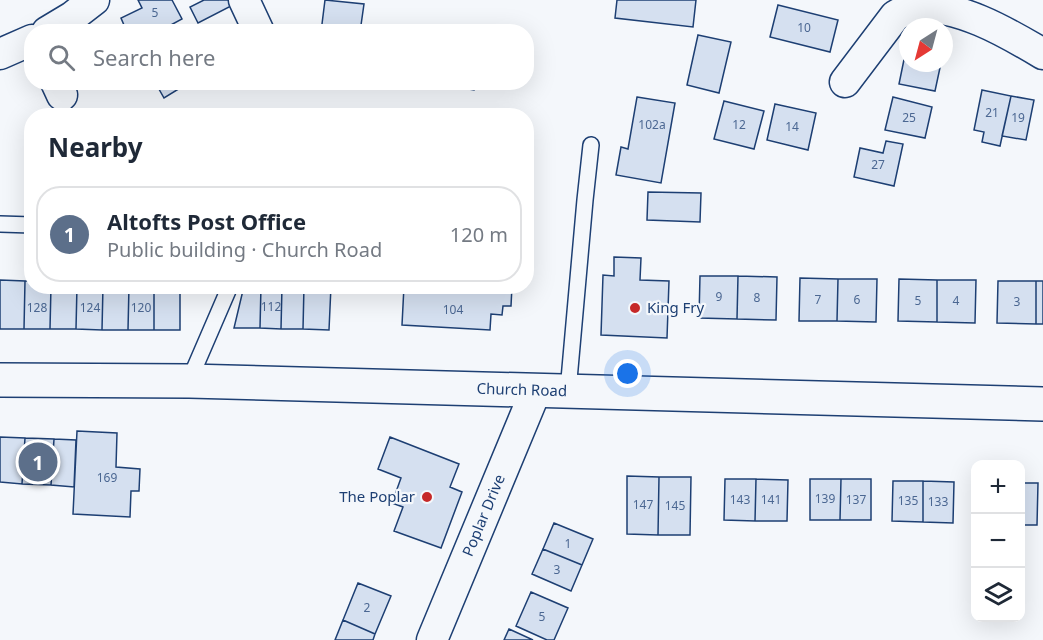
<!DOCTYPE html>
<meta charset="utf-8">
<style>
:root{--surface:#fff;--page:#f2f2f3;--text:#1f2937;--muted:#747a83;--line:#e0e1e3;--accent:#c62828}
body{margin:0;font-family:"Noto Sans",sans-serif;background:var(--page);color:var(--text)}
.controls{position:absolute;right:18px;bottom:18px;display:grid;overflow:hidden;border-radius:12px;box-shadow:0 6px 24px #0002}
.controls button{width:54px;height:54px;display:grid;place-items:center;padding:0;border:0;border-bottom:2px solid var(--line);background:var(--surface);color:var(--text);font:30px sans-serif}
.compass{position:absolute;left:899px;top:18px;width:54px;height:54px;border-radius:50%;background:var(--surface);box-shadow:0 6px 24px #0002;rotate:216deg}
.you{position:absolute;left:628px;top:374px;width:21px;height:21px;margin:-15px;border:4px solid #fff;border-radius:50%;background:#1a73e8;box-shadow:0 0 0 9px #1a73e833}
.badge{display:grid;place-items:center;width:39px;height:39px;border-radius:50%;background:var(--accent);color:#fff;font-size:20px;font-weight:700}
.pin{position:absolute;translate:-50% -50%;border:3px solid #fff;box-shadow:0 2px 6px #0006}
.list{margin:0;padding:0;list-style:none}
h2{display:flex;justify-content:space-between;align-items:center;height:78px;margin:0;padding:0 24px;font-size:26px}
h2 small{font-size:20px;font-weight:400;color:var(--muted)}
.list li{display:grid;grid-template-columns:39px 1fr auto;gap:18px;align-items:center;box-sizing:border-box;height:96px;margin:0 12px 12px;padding:0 12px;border:2px solid var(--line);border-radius:24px}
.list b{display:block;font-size:22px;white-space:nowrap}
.list p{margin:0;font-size:20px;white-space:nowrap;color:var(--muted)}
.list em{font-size:20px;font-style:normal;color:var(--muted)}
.icon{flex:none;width:33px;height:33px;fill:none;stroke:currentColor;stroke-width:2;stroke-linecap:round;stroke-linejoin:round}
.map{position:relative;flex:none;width:1043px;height:640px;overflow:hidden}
.search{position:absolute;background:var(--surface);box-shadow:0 6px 24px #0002;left:24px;top:24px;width:510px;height:66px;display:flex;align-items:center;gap:15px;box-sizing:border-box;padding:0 21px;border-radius:24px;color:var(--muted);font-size:22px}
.panel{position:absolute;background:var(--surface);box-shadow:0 6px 24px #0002;left:24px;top:108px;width:510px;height:186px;border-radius:24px}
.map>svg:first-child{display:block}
.building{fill:#d5e0f0;stroke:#1d3f73;stroke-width:1.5}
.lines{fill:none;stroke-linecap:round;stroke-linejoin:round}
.service-casing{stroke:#1d3f73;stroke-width:18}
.minor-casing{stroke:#1d3f73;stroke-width:33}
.tertiary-casing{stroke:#1d3f73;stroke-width:36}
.service{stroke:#f4f7fb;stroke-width:15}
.minor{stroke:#f4f7fb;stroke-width:30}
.tertiary{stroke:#f4f7fb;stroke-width:33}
.poi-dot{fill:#c62828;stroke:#f4f7fb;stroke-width:2}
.labels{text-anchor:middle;stroke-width:4.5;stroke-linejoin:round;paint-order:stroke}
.number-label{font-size:12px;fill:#4b6792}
.poi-label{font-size:15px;fill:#1d3f73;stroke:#f4f7fb;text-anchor:start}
.street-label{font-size:15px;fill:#1d3f73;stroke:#f4f7fb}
</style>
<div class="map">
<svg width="1043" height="640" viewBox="0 0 1043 640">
<rect width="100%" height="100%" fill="#f4f7fb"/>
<path class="building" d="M138,0H172L182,19L158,32H127L121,18L142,8Z
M204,0H230L233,5L198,23L190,7Z
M325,0L364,4L360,32H321Z
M617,0H696L693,27L615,18Z
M778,5L838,20L830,52L770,37Z
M698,35L731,42L719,93L687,85Z
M908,40V63H941L935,91L899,84Z
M155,82H190L164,98Z
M425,82H475L474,90Z
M982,90L1011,96L1000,146L982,142L984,132L974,130Z
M1011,96L1034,100L1026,140L1002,136Z
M637,97L675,103L661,183L616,175L621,147L628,149Z
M893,97L932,107L925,138L885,130Z
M724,101L764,111L754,149L714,139Z
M775,104L816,113L808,150L767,140Z
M343,113L376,116H343Z
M289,114L334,115V116H288Z
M886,141L903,144L894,186L854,177L860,148L883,153Z
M648,192L701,193L700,222L647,220Z
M614,257L641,258L640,280L669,281L667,338L601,335L603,275L614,276Z
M700,276H738L737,319L699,318Z
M738,276L777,277L776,320L737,319Z
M800,278L838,279L837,321H799Z
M838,279H877L876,322L837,321Z
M899,279L937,280V322L898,321Z
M0,280L25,281L24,329H0Z
M937,280H976L975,323L937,322Z
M25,281H32V286H51L50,329H24Z
M998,281H1036V324L997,323Z
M1036,281H1043V324H1036Z
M51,286H77L76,329H50Z
M77,286H103L102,330L76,329Z
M103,286H129L128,330H102Z
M129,286H154V330H128Z
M154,286H180V330H154Z
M244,286H261L260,328H234Z
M261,286H282L281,329L260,328Z
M282,286H304L303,329H281Z
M304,286H331L329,330L303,329Z
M404,286H512L511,306H503L502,315L491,314L490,330L402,325Z
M77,431L117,433L116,467L140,469L139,491H131L130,517L73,514Z
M0,437L25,438L22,484L0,482Z
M390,437L459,464L450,487L462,492L441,548L394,531L403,507L392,503L401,478L378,469Z
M25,438L54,439L51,485L22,484Z
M54,439L76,440L74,487L51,485Z
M627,476L659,477L658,535L627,534Z
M659,477H691L690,535H658Z
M725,479H756L755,521L724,520Z
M756,479L788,480L787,521H755Z
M810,479H841L840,520H810Z
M841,479H871V520H840Z
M893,481H923V522L892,521Z
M923,481L954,482L953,523L923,522Z
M1020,483H1038L1037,525H1020Z
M554,523L593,539L582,565L543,549Z
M543,549L582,565L571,591L532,574Z
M358,583L391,596L375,634L343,620Z
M531,592L568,608L554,640H547L516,626Z
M343,620L375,634L373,640H335Z
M509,629L533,640H504Z"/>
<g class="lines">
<g class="service-casing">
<path id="service" d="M0,224L32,225
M189,381L230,286
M568,391L585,200L591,145"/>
</g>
<g class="minor-casing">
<g id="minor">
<path d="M244,0L259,32"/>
<path d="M913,0L912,6C959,5 1003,30 1043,54"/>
<path d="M47,32L72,17L94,0"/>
<path d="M0,54L32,40"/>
<path d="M56,82L62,95"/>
<path d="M845,82L895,16L912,6"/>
<path id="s1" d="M432,640L536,390"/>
</g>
</g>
<g class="tertiary-casing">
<g id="tertiary">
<path id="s2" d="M0,380L189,381L1043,404"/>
</g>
</g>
<use href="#service" class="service"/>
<use href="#minor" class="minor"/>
<use href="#tertiary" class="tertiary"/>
</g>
<g class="poi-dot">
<circle cx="635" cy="308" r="6"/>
<circle cx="427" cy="497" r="6"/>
</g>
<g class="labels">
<g class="number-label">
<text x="155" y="17">5</text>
<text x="804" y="32">10</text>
<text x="992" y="117">21</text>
<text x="909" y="122">25</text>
<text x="1018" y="122">19</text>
<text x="652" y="129">102a</text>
<text x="739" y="129">12</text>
<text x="792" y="131">14</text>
<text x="878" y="169">27</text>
<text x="719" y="301">9</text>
<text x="757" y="302">8</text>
<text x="818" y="304">7</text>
<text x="857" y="304">6</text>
<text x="918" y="305">5</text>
<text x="956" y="305">4</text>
<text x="1017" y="306">3</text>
<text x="271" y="311">112</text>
<text x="37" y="312">128</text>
<text x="90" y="312">124</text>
<text x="141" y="312">120</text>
<text x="453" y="314">104</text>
<text x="107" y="482">169</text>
<text x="825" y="503">139</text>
<text x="740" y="504">143</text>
<text x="771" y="504">141</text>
<text x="856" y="504">137</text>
<text x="908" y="505">135</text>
<text x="938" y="506">133</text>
<text x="643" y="509">147</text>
<text x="675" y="510">145</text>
<text x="568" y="548">1</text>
<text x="557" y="574">3</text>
<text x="367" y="612">2</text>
<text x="542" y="621">5</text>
</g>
<g class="poi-label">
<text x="647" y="313">King Fry</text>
<text x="415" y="502" text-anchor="end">The Poplar</text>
</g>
<g class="street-label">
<text dy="5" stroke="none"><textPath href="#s2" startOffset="522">Church Road</textPath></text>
<text dy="5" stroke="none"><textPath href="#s1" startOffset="135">Poplar Drive</textPath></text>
</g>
</g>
</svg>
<div class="controls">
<button>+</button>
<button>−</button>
<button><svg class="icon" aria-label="layers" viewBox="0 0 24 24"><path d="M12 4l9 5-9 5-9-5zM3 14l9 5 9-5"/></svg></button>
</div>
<svg class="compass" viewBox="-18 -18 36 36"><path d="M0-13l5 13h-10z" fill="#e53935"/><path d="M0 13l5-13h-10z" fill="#747a83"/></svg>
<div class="you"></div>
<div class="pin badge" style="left:38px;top:462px;background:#5c6f8a">1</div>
<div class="search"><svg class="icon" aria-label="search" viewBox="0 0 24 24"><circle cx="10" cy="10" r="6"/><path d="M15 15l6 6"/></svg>Search here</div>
<section class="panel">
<h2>Nearby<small></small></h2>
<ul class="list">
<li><span class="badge" style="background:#5c6f8a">1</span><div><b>Altofts Post Office</b><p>Public building · Church Road</p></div><em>120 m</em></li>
</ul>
</section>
</div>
